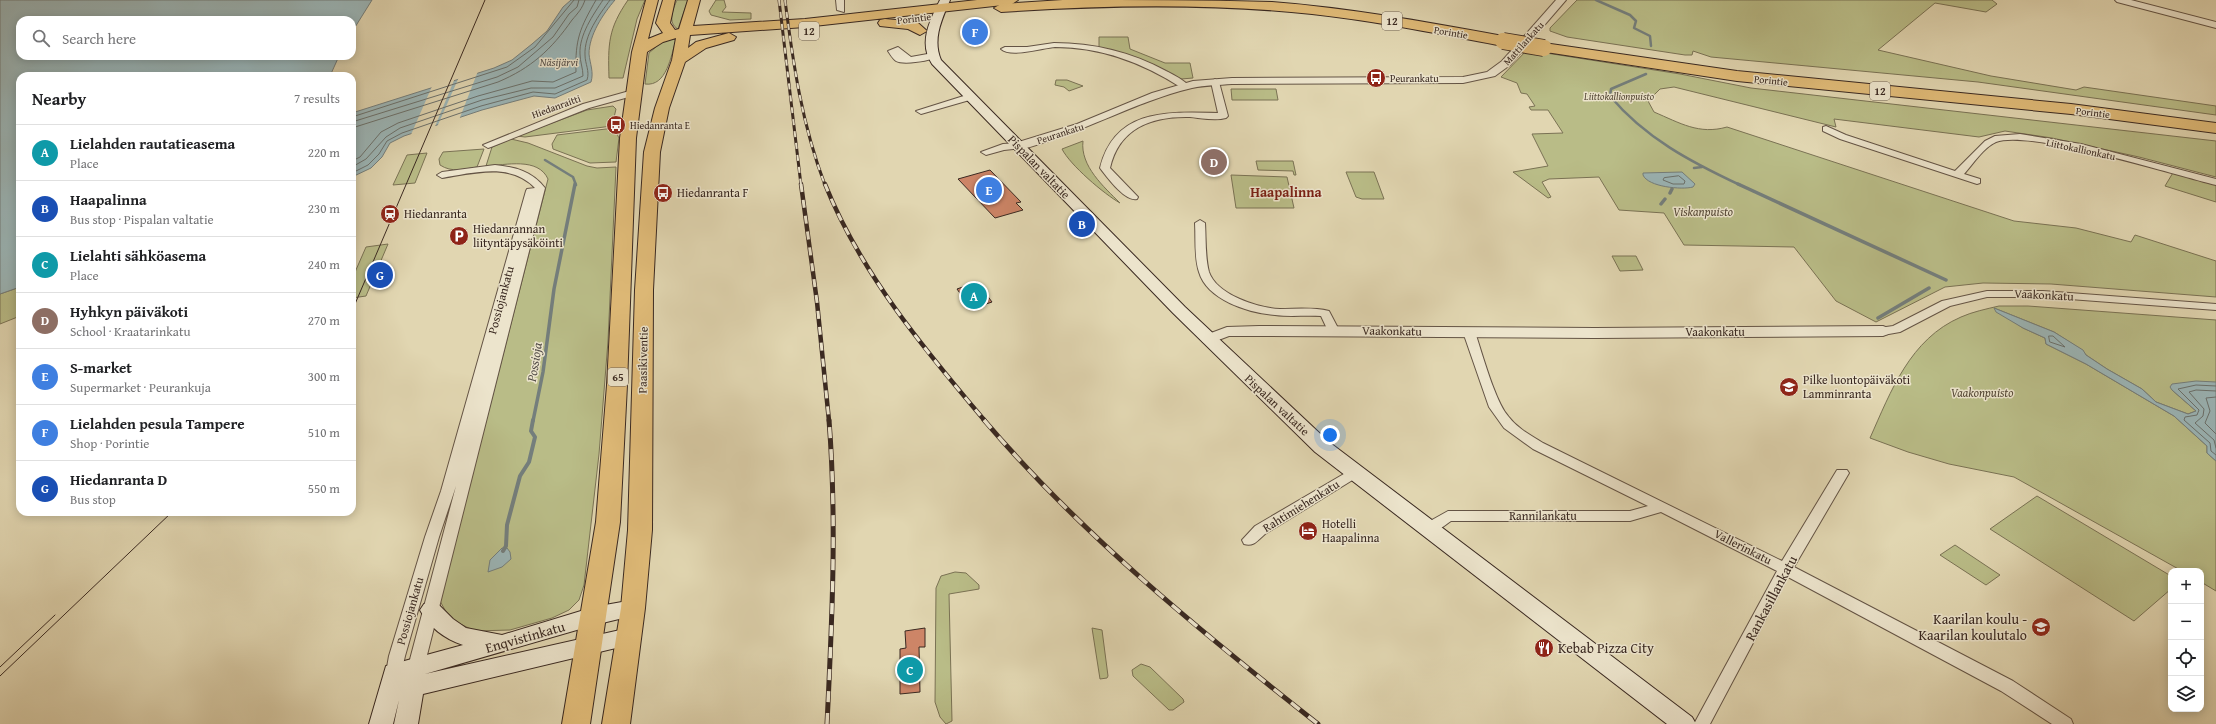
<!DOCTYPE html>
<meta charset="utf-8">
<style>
:root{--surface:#fff;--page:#f2f2f2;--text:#202124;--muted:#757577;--line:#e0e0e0;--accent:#8f2418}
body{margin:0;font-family:"Gentium Book Plus",serif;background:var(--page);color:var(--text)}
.controls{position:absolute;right:12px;bottom:12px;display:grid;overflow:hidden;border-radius:8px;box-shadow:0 2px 10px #0003}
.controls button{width:36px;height:36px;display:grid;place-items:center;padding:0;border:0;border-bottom:1px solid var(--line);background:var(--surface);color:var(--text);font:20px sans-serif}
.you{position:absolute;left:1330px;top:435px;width:14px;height:14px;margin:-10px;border:3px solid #fff;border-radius:50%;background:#1a73e8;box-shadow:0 0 0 6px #1a73e833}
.badge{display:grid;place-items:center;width:26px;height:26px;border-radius:50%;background:var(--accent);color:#fff;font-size:13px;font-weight:700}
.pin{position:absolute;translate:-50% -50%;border:2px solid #fff;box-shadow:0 1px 4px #0006}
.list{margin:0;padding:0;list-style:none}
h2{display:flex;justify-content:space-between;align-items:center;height:52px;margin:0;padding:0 16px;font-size:17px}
h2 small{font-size:13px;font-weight:400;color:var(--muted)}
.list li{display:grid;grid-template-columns:26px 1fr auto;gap:12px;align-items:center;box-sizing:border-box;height:56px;padding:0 16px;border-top:1px solid var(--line)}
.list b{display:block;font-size:15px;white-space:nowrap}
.list p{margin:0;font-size:13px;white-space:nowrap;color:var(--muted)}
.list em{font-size:13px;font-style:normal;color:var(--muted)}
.icon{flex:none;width:22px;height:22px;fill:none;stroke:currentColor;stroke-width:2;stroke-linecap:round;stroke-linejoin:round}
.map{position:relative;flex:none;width:2216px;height:724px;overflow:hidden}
.search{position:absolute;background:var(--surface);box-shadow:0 2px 10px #0003;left:16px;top:16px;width:340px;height:44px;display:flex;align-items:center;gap:10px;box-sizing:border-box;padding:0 14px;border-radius:12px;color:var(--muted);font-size:15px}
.panel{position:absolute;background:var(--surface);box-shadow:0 2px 10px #0003;left:16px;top:72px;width:340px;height:444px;border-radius:12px}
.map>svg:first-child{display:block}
.green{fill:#b9bc87;stroke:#7a7254}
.water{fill:#9bb6b8;stroke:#747e7c}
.pier{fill:#e1d6b1}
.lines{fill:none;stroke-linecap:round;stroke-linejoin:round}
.shore{stroke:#6a706c;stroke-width:1}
.stream-far2{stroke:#747e7c;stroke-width:2.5}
.stream-far1{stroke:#747e7c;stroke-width:3.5}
.stream{stroke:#747e7c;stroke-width:4}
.building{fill:#cd8567;stroke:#3a2921}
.minor-casing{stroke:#645445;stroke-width:2}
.tertiary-casing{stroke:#645445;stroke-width:2}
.secondary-casing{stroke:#3a2921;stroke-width:2}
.trunk-casing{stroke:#3a2921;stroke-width:2}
.motorway-casing{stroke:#3a2921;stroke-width:2}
.minor{fill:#ece4cc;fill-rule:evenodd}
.tertiary{fill:#ece4cc;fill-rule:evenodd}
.secondary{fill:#ece4cc;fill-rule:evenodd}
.trunk{fill:#e0bb78;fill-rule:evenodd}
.motorway{fill:#e0bb78;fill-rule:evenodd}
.tram{stroke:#3a2921;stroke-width:1}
.rail-far2-casing{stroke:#3a2921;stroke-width:3}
.rail-far1-casing{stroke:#3a2921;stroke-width:4.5}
.rail-casing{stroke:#3a2921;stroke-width:5}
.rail-far2{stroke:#ece4cc;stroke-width:2;stroke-dasharray:6;stroke-linecap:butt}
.rail-far1{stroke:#ece4cc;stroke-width:3;stroke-dasharray:8;stroke-linecap:butt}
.rail{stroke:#ece4cc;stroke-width:3.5;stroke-dasharray:11;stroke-linecap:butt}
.motorway-bridge-casing{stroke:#3a2921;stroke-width:18;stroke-linecap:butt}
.motorway-bridge{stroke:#e0bb78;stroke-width:16}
.labels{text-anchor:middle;stroke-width:3;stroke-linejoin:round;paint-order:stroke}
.far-street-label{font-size:10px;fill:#3a2921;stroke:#ece4cc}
.far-poi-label{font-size:10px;fill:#3a2921;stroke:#ece4cc;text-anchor:start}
.far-park-label{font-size:10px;font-style:italic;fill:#534635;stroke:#ece4cc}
.shield{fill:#ece4cc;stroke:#6f6154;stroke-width:1}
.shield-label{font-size:11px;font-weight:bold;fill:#3a2921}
.far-water-label{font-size:11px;font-style:italic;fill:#524c47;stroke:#ece4cc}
.street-label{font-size:12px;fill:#3a2921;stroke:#ece4cc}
.poi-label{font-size:12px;fill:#3a2921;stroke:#ece4cc;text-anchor:start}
.park-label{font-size:12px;font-style:italic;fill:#534635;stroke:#ece4cc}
.water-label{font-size:13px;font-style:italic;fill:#524c47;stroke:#ece4cc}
.quarter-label{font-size:14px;font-weight:bold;fill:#7a1f14;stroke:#ece4cc}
.near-street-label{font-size:14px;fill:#3a2921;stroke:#ece4cc}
.near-poi-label{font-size:14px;fill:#3a2921;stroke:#ece4cc;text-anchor:end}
</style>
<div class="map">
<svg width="2216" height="724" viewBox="0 0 2216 724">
<rect width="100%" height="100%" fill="#e1d6b1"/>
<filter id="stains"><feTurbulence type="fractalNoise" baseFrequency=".005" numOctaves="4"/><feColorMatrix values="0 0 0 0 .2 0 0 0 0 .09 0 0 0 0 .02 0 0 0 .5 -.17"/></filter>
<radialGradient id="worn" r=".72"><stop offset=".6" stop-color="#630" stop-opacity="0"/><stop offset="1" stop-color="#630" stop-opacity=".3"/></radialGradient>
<path class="green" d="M628,0H645L637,19L623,78H609C608,44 608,29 628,0Z
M677,0H688L678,29C667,23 673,9 677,0Z
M716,0H724L726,7L722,12L751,13V19L730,20L711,15L709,11Z
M1577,0H1992L1997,4L1986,12L1935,3L1878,50L1991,76L2076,90L2084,87L2216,106V115L1978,82L1711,57L1693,51L1692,55H1685L1567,37L1550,31V28Z
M1099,37H1128L1130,49L1165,63H1190L1193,78L1181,79L1152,64L1131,56L1099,48Z
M671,38L676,40C671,55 667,87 645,84L649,53L664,40Z
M1527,50L1680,74L1751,88L2216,141V177L2139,157L2052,138L2005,131L1979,137L1834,119L1836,127L1674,87L1660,89L1648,101L1654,112C1680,123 1699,135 1727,127L2014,221L2076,228L2131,242L2135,235L2216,261V297L2051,284L1983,283L1945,287L1876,322L1836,301L1794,247L1684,245L1664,213L1619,210L1599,177L1549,179L1542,182L1551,197L1548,198L1513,172L1548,166L1532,134L1563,133L1548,110H1531L1529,107L1535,106L1527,94L1521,93L1517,83L1501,77Z
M1056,80H1067L1083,86L1069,91L1064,87L1055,85Z
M1231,89H1276L1278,100H1232Z
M613,106L616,109L612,126L525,137L517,136L587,110Z
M614,128L619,138L616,162L590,163L553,149L552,144L557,135Z
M511,139L528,143L587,166L597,168L616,167L608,341L599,454L584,585L579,600L569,610L552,618L510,630L475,631L450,619L440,601L548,179C538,157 506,165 486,166L492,147Z
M1083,141C1080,166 1104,187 1120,203C1104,194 1070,165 1062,149Z
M484,149L477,167C464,169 452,173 440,165L439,159L443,152Z
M427,153L415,183L393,185L407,155Z
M1256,161H1293L1296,175H1294L1293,171L1258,170Z
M2174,171L2216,184V202L2165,186Z
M1346,172H1374L1384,199H1362L1356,197Z
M1231,175L1287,177L1294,208H1236Z
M388,244L366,296L352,298V279L366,247Z
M1612,256H1636L1643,270L1620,271Z
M20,287V316L0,324V294Z
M1999,306H2028L2216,320V383L2172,390L2196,411L2188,414L2156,402L2142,389L2107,369L2086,355L2082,350L2054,332L1994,308L2023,328L2045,338L2046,344L2086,364L2174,416L2207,446V453L2216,461V591L2201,582V571H2182L2014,477L1949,464L1908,452L1870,438C1891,391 1910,339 1961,317C1972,312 1986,309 1999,306Z
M2037,496L2171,576V589L2134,621L1990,529Z
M1955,545L2000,575L1986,585L1940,555Z
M955,572L966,573L979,585V589L949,594L952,721L946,724L940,717L935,702L936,588L941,576Z
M1092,628L1102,630L1108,676L1107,678L1100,679Z
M1141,664L1150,667L1183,699L1184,702L1173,710H1169L1133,676L1132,670Z"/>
<path class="water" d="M0,0H372L352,32V20H20V56H339L330,76H20V287L0,294Z
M571,0H615C603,14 589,35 589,54C590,64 594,72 591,82L555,98L534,96L482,110L404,136L390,143L382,157L371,168L352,177V113L494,68L512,60L532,44L547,31L563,7Z
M1682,172L1695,184L1693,187C1682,190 1648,187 1643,175V173Z
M1994,308L2054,332L2083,350L2086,355L2107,369L2142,389L2156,402L2188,414L2196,411L2172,390L2170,387L2172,384L2196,381L2216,382V461L2207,453V446L2174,416L2086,364L2046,344L2045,338L2023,328L1996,312Z
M502,548H507L510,552L511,559L502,567L488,572L490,560Z"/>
<path class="pier" d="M478,71L459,120L437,127L459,77Z
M455,78L434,129L410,137L433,84Z"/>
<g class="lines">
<path class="shore" d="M352,117L507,67L535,47L574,0
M352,122L497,77L518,67L553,37L569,14L577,7L579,0
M352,128L498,82C531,68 551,50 572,20C578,13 582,9 585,0
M352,161L360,157L381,132L398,123L478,96L532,81L553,82L576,72C575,39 580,28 596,0
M352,167L366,159L386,137L400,128L482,100L531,88H555L583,76C583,68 580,62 580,54C579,35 593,15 603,0
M352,173L368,165L379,154L387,141L402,133L481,106L533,92L555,94L587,80C590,71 585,64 585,55C584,35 599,15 610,0
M1679,176L1685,181L1684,184H1673L1663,180L1664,178Z
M2049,336H2053L2065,347L2050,342Z
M2216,386L2196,385L2178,389L2199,410L2197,415L2185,417L2184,420L2210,443L2211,451L2216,455
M2216,391L2196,390L2189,392L2204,409L2203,416L2195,423L2214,440L2216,448
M2216,397L2206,398L2210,411L2205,423L2216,434"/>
<path class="stream-far2" d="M1596,0L1630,15L1636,21L1634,28L1650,36L1651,46
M1646,74L1611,89L1610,96C1645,138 1691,162 1740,185
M545,160L573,177L576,185
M1694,168L1702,167"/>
<path class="stream-far1" d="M1738,184L1946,280
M1670,193L1672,189
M1661,204L1665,199
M1878,318L1929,288
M533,421L543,372L554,289L575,184"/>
<path class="stream" d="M503,551L506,546L507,525L520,476L529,462L535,437L531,431L533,420"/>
</g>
<path class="building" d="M990,170L1021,202L1016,203L1023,210L995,218L958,179Z
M977,282L992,302L971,309L957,289Z
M925,628V647H919L920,692L900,694V649L906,648L905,631Z"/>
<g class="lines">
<g class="minor-casing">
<path id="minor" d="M836,0H844V12L837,10Z
M1054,43C1094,43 1131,52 1166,71C1174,75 1184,80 1189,86L1182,88C1143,63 1102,47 1055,47C1042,48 1011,58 1001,49L1005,47H1027Z
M898,47L911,57L933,53L937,56C932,61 903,65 896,61C893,59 890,54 888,51Z
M1215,79L1219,82L1228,116L1226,118C1215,121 1201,118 1190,117C1152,116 1119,128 1110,168L1138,197L1137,199C1125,202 1107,177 1100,168C1115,108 1168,112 1218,113L1211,82Z
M633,90L636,91V95L589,108L491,147L488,148L483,145L583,104Z
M970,94L973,95V99L921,114L916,111Z
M1826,126L1846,135L1955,171L1985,141L1995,136L2020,134L2081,144L2216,179V185C2175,175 2029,129 1996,142C1984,147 1973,164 1964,174L1980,179V183L1977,184L1840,139L1823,131V127Z
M1019,143L1024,146L1022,148L1004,150L986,155L981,152L1003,144Z
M495,165C515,167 532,171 545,188L424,667L422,672L416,674L410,672L408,667L456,486L439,537L405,656L400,678L394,680L388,678L386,673L389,656L425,537L441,491L526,191L527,189L535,188C511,162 473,173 442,178L437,175L442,172Z
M1200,220L1205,223C1206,239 1205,257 1209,272C1217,295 1258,308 1280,309C1296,309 1313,307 1329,311L1339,330L1337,333H1329L1321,316C1305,315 1290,317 1275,315C1249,313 1207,300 1199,272C1194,257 1196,239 1195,223Z
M1987,291H2043L2216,304V310L2043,297H1987L1950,306L1900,332L1883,335L1877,331L1879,328L1893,326L1942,301Z
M1469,328L1475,332C1482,353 1495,401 1508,416C1517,428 1530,435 1543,443L1782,561L1837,470H1847L1849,473L1794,567L2013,681L2071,719L2073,724H2052L2001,691L1788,577L1710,724H1694L1777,571L1661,512L1630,521H1451C1442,527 1433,536 1423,533L1421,529L1423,525L1448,511H1630L1648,506L1533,449L1504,428L1489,407L1463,332Z
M1354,468L1359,470L1361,473L1359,476L1265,534C1258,540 1254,547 1244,544L1242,540L1255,526Z"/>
</g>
<g class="tertiary-casing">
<path id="tertiary" d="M1556,0H1566L1510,65L1495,76L1463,83L1232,84C1219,85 1205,85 1192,88C1133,102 1079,135 1019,150L1013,146L1015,143L1077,124L1152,93L1193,81L1232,78L1463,77L1487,72L1502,61Z
M2115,0H2131L2216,22V28L2117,2Z
M1259,326L1595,328L1883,326L1888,328L1890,331L1888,334L1883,336L1595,338L1259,336H1229L1208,344L1203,342L1201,339L1203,336L1227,327Z"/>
</g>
<g class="secondary-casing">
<path id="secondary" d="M940,0H950C942,19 932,39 941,60L1185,307L1329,442L1692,717L1696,724H1667L1315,452L1173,313L932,64C918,43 930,20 940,0Z
M633,600L640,602L644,608L640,614L594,625L425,674L629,628L637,631L640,637L637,643L423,694L418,724H394L399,700L393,724H369L386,666L463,645C445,639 429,627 420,610L424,604L431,602L438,604L453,619L466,628L502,635L594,607Z"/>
</g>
<g class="trunk-casing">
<path id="trunk" d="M646,0H658L648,39L663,33L656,23L663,0H675L670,23L675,30L679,29L688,0H700L693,26L805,19L977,0H1018L1012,4L805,27L690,35L688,48L696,42L729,33L736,37L734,40L706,48L685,62L669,108L660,152L653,290L652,530L645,608L630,724H602L621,608L628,530L635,290L644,152L655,108L672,60L676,38L663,42L647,52L636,138L627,385L620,522L590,724H562L596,522L607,385L620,138L632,52Z
M885,19L917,22L927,31L920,35L908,29L880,26L878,23L880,20Z"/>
</g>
<g class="motorway-casing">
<path id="motorway" d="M1063,0C1133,0 1203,0 1272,2C1350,8 1427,22 1503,36L1508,38L1511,41L1508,44L1503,46C1440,34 1376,21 1312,14C1209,3 1104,5 1001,12L994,8L1001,4Z
M1544,43L1737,71L2071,104L2216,123V133L2071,114L1737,81L1539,51L1536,48L1539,45Z"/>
</g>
<use href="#minor" class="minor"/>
<use href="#tertiary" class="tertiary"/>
<use href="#secondary" class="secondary"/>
<use href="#trunk" class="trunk"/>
<use href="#motorway" class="motorway"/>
<path class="tram" d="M352,311L485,0
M0,667L55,615
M0,676L172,512"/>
<g class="rail-far2-casing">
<path id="rail-far2" d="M779,0L801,185
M785,0C793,63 802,125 825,185"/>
</g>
<g class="rail-far1-casing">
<path id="rail-far1" d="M801,184L817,302L829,421
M825,184C860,272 924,349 985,421"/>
</g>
<g class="rail-casing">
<path id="rail" d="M984,420C1082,535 1200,631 1318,724
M827,724C832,623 837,521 829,420"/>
</g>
<use href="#rail-far2" class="rail-far2"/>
<use href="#rail-far1" class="rail-far1"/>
<use href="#rail" class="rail"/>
<g class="motorway-bridge-casing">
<path id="motorway-bridge" d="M1503,41L1544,48"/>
</g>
<use href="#motorway-bridge" class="motorway-bridge"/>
</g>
<defs>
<g id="bus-disc" transform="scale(1)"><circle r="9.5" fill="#8f2418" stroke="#ece4cc"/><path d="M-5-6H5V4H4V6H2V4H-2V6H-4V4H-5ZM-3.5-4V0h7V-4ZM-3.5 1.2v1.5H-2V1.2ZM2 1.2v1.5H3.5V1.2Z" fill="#fff"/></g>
<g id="station-disc" transform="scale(1)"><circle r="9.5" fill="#8f2418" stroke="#ece4cc"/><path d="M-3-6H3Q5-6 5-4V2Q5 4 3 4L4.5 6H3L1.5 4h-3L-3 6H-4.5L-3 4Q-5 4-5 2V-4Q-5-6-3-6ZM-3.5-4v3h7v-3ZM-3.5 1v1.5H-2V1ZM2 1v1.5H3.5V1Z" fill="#fff"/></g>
<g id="parking-disc" transform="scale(1)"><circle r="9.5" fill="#8f2418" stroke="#ece4cc"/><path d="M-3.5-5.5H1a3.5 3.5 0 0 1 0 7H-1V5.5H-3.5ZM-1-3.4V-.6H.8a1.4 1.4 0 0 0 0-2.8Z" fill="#fff"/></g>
<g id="school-disc" transform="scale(1)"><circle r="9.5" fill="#8f2418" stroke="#ece4cc"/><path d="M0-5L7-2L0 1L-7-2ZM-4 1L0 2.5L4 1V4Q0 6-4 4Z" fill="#fff"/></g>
<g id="hotel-disc" transform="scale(1)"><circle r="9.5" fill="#8f2418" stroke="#ece4cc"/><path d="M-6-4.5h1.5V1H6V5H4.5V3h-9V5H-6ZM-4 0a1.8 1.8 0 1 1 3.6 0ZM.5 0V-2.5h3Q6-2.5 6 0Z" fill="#fff"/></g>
<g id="restaurant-disc" transform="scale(1)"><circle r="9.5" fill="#8f2418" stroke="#ece4cc"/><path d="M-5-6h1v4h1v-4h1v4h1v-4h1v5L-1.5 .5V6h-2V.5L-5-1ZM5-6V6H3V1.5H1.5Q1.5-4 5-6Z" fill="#fff"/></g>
</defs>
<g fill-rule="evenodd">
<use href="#bus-disc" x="1376" y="78"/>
<use href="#bus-disc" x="616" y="125"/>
<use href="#bus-disc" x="663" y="193"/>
<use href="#station-disc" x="390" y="214"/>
<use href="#parking-disc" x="459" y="236"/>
<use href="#school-disc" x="1789" y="387"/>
<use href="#hotel-disc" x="1308" y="531"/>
<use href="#school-disc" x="2041" y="627"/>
<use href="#restaurant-disc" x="1544" y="648"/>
</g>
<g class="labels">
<g class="far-street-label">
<text transform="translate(914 18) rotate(-7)" y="4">Porintie</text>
<text transform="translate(1451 32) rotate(10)" y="4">Porintie</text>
<text transform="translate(1523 43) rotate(-48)" y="4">Mattilankatu</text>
<text transform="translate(1771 80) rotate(6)" y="4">Porintie</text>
<text transform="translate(556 106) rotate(-20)" y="4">Hiedanraitti</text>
<text transform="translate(2093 112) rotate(7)" y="4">Porintie</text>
<text transform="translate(1060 133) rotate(-18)" y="4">Peurankatu</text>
<text transform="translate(2081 149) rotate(12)" y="4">Liittokallionkatu</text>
</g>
<g class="far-poi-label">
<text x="1390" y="82">Peurankatu</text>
<text x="630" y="129">Hiedanranta E</text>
</g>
<g class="far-park-label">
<text x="1619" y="100">Liittokallionpuisto</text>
</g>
<g class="shield">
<rect x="1382" y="12" width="20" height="18" rx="3"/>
<rect x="799" y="22" width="20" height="18" rx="3"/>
<rect x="1870" y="82" width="20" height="18" rx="3"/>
<rect x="608" y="368" width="20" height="18" rx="3"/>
</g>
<g class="shield-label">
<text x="1392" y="25">12</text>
<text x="809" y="35">12</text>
<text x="1880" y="95">12</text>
<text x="618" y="381">65</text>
</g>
<g class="far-water-label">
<text x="559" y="66">Näsijärvi</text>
</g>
<g class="street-label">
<text transform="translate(1039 167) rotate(46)" y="4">Pispalan valtatie</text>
<text transform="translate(2044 295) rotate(3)" y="4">Vaakonkatu</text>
<text transform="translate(501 300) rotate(-75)" y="4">Possiojankatu</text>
<text transform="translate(1392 331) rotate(1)" y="4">Vaakonkatu</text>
<text x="1715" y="336">Vaakonkatu</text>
<text transform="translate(643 360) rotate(-89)" y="4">Paasikiventie</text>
<text transform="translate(1277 405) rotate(43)" y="4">Pispalan valtatie</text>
<text transform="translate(1301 506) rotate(-32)" y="4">Rahtimiehenkatu</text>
<text x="1543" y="520">Rannilankatu</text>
<text transform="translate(1743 547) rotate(27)" y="4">Vallerinkatu</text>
<text transform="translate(410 611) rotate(-74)" y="4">Possiojankatu</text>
</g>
<g class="poi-label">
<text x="677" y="197">Hiedanranta F</text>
<text x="404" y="218">Hiedanranta</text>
<text x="473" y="233">Hiedanrannan<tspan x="473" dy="14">liityntäpysäköinti</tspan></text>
<text x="1803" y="384">Pilke luontopäiväkoti<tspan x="1803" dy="14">Lamminranta</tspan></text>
<text x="1322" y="528">Hotelli<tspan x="1322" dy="14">Haapalinna</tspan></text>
</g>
<g class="park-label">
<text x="1703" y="216">Viskanpuisto</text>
<text x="1982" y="397">Vaakonpuisto</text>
</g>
<g class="water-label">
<text transform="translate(534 362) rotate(-81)" y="5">Possioja</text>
</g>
<g class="quarter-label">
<text x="1286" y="197">Haapalinna</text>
</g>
<g class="near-street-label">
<text transform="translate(1771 598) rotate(-62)" y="5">Rankasillankatu</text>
<text transform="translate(525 637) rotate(-16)" y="5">Enqvistinkatu</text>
</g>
<g class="near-poi-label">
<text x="2027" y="624">Kaarilan koulu -<tspan x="2027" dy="16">Kaarilan koulutalo</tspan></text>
<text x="1558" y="653" text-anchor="start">Kebab Pizza City</text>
</g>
</g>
<rect width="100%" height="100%" filter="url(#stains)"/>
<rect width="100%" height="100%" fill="url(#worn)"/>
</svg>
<div class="controls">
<button>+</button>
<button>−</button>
<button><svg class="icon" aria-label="locate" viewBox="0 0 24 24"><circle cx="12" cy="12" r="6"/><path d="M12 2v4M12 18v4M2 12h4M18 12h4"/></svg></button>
<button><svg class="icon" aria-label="layers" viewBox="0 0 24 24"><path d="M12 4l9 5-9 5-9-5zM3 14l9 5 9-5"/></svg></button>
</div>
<div class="you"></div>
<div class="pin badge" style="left:974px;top:296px;background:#0f9aa8">A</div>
<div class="pin badge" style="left:1082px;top:224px;background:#1a4fb4">B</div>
<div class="pin badge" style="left:910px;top:670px;background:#0f9aa8">C</div>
<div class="pin badge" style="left:1214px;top:162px;background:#8d6e63">D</div>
<div class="pin badge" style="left:989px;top:190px;background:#3f7fe0">E</div>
<div class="pin badge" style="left:975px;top:32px;background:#3f7fe0">F</div>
<div class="pin badge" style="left:380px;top:275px;background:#1a4fb4">G</div>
<div class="search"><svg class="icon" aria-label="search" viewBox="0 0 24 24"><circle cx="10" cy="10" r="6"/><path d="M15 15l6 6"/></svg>Search here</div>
<section class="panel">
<h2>Nearby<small>7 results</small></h2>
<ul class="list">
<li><span class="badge" style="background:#0f9aa8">A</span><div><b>Lielahden rautatieasema</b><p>Place</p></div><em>220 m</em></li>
<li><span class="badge" style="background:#1a4fb4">B</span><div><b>Haapalinna</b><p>Bus stop · Pispalan valtatie</p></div><em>230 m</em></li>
<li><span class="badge" style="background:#0f9aa8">C</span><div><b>Lielahti sähköasema</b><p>Place</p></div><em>240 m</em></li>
<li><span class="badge" style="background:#8d6e63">D</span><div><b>Hyhkyn päiväkoti</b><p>School · Kraatarinkatu</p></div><em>270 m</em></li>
<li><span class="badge" style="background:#3f7fe0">E</span><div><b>S-market</b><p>Supermarket · Peurankuja</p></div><em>300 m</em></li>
<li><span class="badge" style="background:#3f7fe0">F</span><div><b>Lielahden pesula Tampere</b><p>Shop · Porintie</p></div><em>510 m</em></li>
<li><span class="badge" style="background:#1a4fb4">G</span><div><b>Hiedanranta D</b><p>Bus stop</p></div><em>550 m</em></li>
</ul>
</section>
</div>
